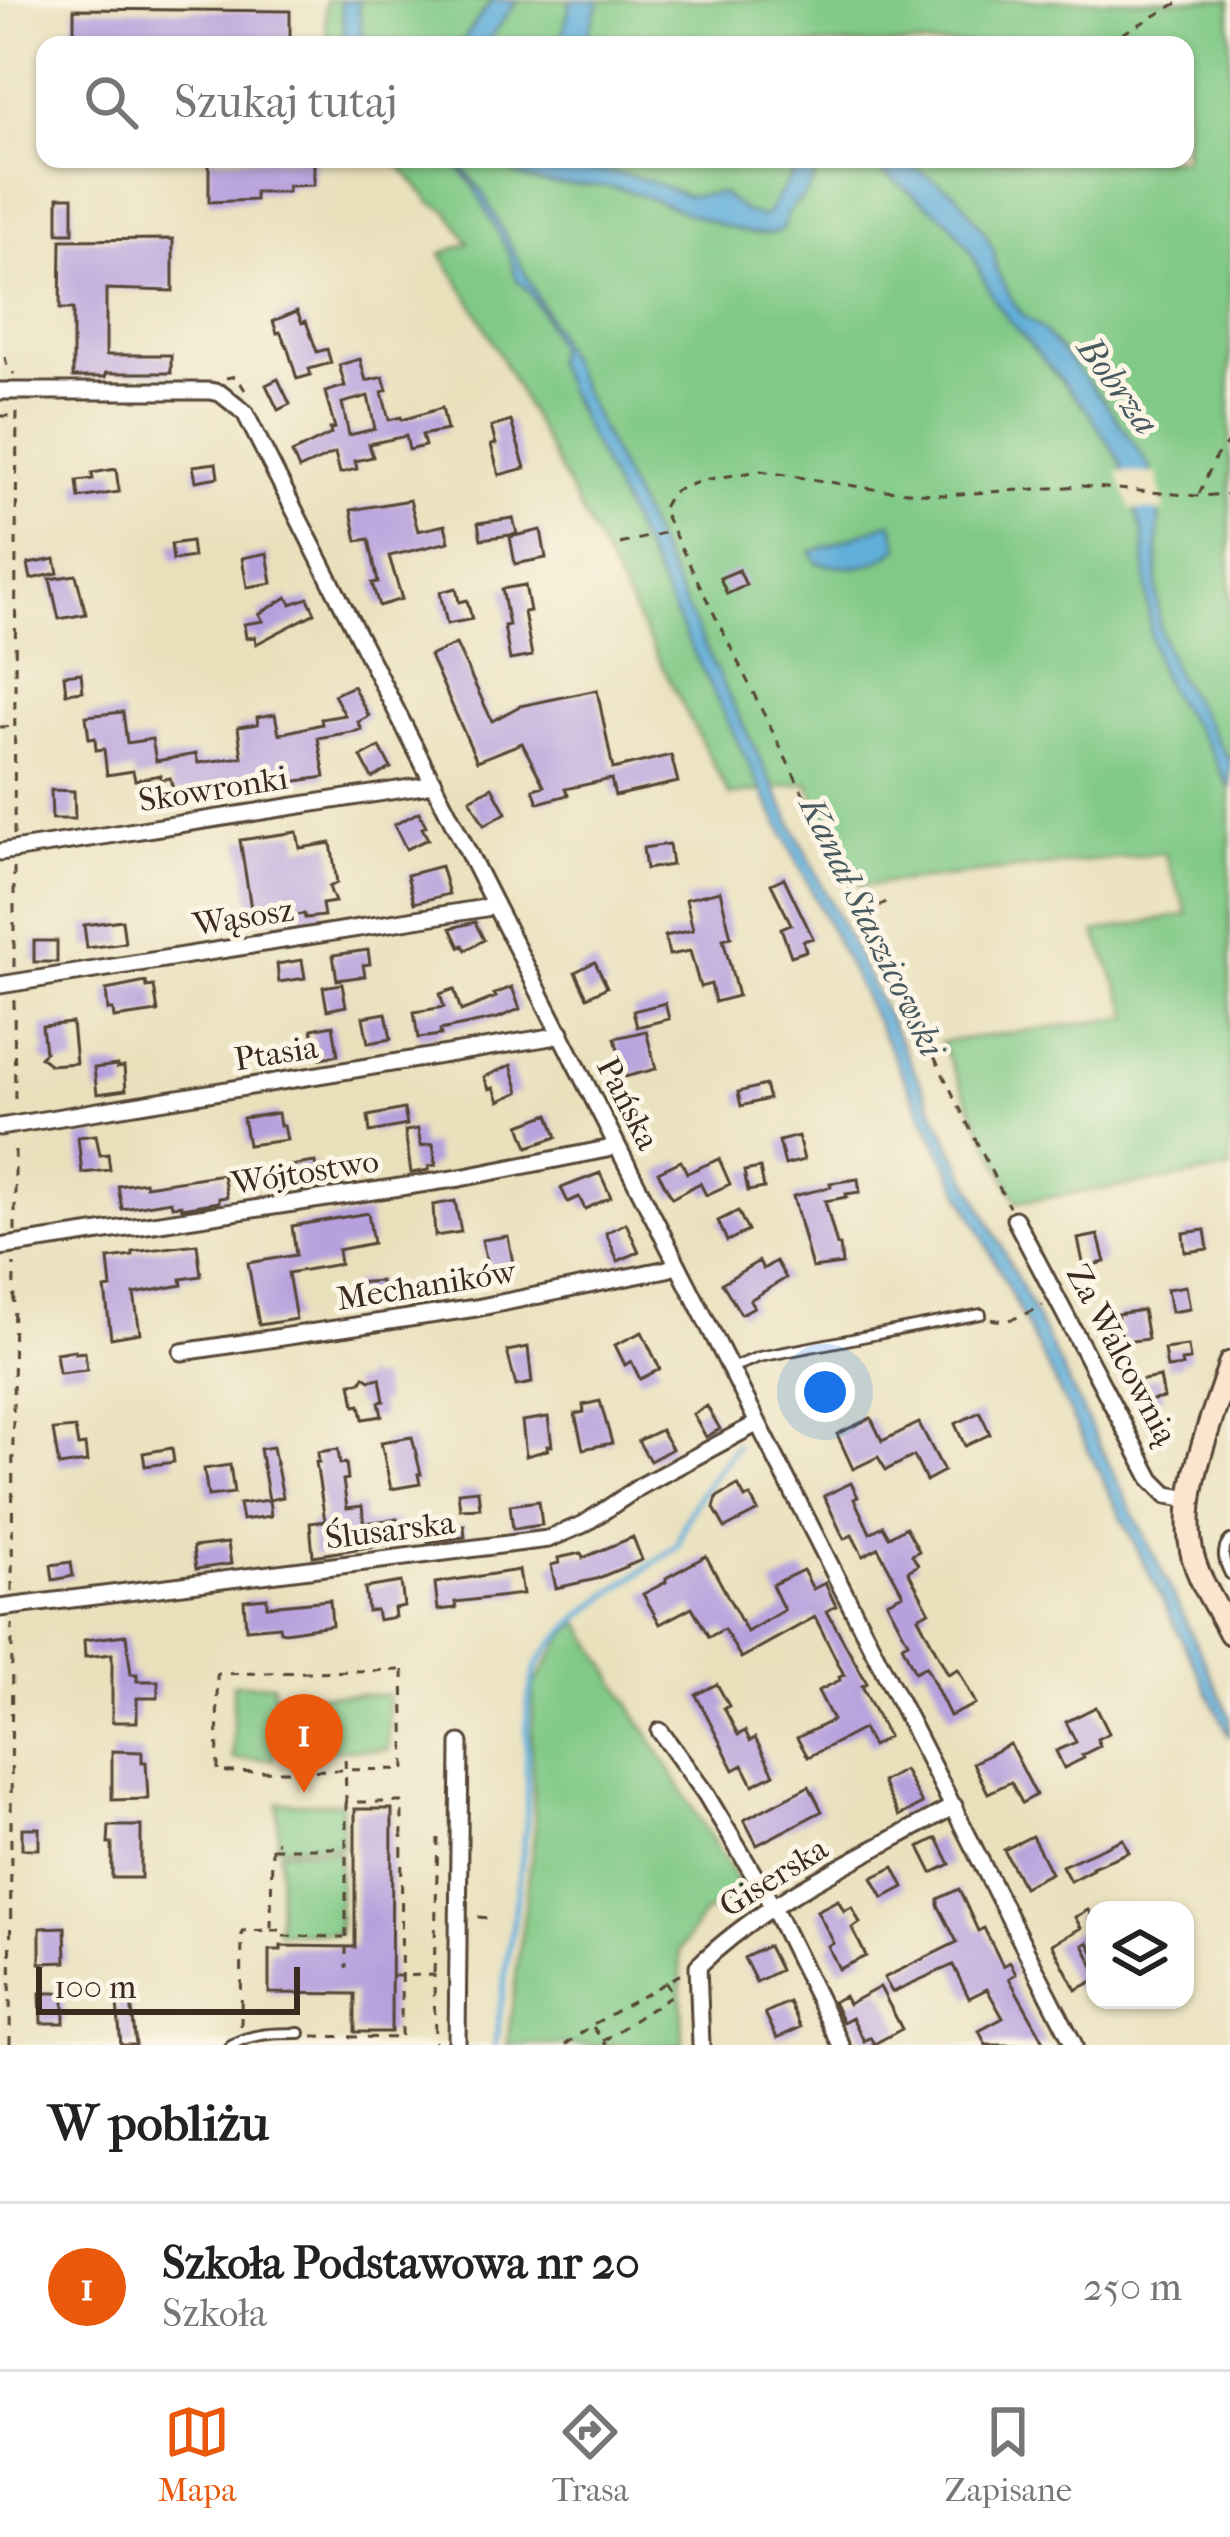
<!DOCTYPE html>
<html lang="pl">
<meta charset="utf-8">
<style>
:root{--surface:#fff;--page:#f6f6f6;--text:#222;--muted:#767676;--line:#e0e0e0;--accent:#ea580c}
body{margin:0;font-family:"IM FELL French Canon",serif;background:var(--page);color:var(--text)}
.controls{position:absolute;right:36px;bottom:36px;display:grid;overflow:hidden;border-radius:24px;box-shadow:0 3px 9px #0004}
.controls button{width:108px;height:108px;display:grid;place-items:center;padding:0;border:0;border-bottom:3px solid var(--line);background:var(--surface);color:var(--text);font:60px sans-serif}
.scale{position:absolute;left:36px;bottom:30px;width:264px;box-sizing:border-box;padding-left:12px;border:6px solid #3b2a1e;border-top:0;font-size:33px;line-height:42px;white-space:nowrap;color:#3b2a1e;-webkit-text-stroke:9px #fcf5e5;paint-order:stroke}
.you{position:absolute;left:825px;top:1392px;width:42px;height:42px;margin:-30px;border:9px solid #fff;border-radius:50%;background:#1a73e8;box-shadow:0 0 0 18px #1a73e833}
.badge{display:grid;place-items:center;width:78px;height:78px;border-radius:50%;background:var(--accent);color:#fff;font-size:39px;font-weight:700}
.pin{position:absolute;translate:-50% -99px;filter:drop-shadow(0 3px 6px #0008)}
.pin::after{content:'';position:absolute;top:63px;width:42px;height:36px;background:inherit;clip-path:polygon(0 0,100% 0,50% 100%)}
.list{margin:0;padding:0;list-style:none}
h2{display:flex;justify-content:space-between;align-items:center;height:156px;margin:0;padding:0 48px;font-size:51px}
h2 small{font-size:39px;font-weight:400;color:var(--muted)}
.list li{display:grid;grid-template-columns:78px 1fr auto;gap:36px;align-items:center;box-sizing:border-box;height:168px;padding:0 48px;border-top:3px solid var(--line)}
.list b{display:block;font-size:45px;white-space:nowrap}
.list p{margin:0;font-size:39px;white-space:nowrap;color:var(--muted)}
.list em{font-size:39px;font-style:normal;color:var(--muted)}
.icon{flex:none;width:66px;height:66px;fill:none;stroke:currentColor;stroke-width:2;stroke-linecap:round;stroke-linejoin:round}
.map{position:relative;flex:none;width:1230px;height:2045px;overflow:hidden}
.search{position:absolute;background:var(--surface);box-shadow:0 3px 9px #0004;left:36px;right:36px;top:36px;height:132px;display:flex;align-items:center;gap:30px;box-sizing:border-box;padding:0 42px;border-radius:24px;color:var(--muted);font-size:45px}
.sheet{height:324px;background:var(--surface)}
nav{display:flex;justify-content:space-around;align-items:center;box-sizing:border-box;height:168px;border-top:3px solid var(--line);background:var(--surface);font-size:33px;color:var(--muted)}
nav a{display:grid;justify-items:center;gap:6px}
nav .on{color:var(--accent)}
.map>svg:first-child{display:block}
.green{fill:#80c986;stroke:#5e7a52;stroke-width:3}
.water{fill:#60afda;stroke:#4e6c7c;stroke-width:3}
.pier{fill:#e9e0bc}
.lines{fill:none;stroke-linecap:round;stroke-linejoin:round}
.stream{stroke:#60afda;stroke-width:6}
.building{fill:#b7a1dd;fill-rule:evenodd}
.lane-casing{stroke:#554536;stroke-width:14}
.street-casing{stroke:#554536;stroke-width:21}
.secondary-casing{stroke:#554536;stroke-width:27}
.path{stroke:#554536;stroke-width:3;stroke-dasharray:9 9;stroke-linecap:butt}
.lane{stroke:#fff;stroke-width:8}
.street{stroke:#fff;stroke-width:15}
.secondary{stroke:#fce5cf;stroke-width:21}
.labels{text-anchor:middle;stroke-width:10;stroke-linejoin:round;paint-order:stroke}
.street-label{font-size:33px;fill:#3b2a1e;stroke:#fcf5e5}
.water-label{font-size:36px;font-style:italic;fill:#485960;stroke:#fcf5e5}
</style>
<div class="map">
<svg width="1230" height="2045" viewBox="0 0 1230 2045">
<rect width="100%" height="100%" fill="#fcf5e5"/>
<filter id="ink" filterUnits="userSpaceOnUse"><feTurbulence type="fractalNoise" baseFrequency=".00833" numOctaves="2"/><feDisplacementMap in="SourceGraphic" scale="24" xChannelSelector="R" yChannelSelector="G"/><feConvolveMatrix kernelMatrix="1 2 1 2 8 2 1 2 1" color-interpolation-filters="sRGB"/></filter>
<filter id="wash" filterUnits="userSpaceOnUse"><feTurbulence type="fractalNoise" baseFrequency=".004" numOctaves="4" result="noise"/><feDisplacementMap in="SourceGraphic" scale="48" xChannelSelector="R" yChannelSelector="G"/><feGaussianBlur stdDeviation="2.7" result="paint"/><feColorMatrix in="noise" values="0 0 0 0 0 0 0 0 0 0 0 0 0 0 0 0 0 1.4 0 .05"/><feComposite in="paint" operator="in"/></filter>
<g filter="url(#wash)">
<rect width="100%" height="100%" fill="#e9e0bc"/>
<path class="green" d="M325,0H1230V1170L1017,1202L940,1042L1131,1017L1095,932L1188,914L1164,853L861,886L808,783L730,796L474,306L441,254L469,243L448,211L432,203L394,159H1185V45H327Z
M580,1622L747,1897L704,1913L680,1950L683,2045H507L535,1828L531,1748L534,1685L564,1637Z
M233,1684H273L274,1695H388V1750H274L273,1759H233Z
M278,1803H341L342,1846H278Z
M280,1850L340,1851L339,1933L278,1932Z"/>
<path class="water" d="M341,0H358L363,45H345Z
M492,0H518L485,45H459Z
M571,0H600L584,45H560Z
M451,159H456L482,191L544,309L720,678L1160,1567L1230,1716V1737L675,615L553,361L557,349L541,311L529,292L517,280L509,254L473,185Z
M498,159H533L631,176L648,180L687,196L721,193L744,211L762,217L767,214L790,178L807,159H824C816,169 814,182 807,192C802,200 792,205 788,213C783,223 788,230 774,233C740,241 658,198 621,189C579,179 528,196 498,159Z
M865,159H901L957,194L985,233L995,254V264L998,274L1016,306L1024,316L1043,330L1104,401L1149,465L1159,514L1157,594L1160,630L1174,670L1230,762V789L1207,745L1171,696L1157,664L1150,633L1143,534L1120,461L1089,413L1007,318L992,296L970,251L949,221Z
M892,522L899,547C871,570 852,570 817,563L811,552Z"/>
<path class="pier" d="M1117,471L1157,474L1165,512L1131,509Z"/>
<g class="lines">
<path class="stream" d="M495,2045C505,1972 518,1900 526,1827C530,1785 519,1696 539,1663C566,1617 635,1578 678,1545C686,1507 713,1477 736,1446"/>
</g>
<g id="blocks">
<path class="building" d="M74,9L290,11V45H74Z
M209,159H314V185L288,186V192H255V200L209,202Z
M58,197H73V233H58Z
M173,239V291L106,289V355H171V373H106V377H73V309H60L61,240Z
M297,311L302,323L306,321L317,352L327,349L331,363L309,369L311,375L297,379L287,346L280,332L277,333L273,321Z
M360,359L366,381L383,377L387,390L382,392L389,420L401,417L402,420L442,408L447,430L422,435L425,446L409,450L406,436L369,444L373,457L355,461L357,469L340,473L335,453L299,469L292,453L331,434L330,429L335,428L325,392L345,386L339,365ZM368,396L375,429L349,435L342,403Z
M278,379L290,404L278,410L266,385Z
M511,421L525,468L499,475L491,445L496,444L491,427Z
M216,463L218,477L196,481L193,466Z
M116,469L119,492L79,498L77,481L93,479L92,473Z
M410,500L418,531L445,525L449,542L389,556L402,599L379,606L372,583L378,582L369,539L357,541L351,510Z
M513,518L517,534L481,539L478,523Z
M541,530L546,558L515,564L510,537Z
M191,541L193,557L173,560L171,544Z
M267,553L272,583L247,587L242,558Z
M55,559L58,573L31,579L28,564Z
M739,570L746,585L727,594L720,578Z
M76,575L86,614L59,619L50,579Z
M525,585L530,611L524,612L532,656L510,660L504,626L509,625L502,589Z
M456,588L459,602L467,600L472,619L447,624L440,592Z
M287,597L291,604L308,598L315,613L256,644L255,637L246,638L244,624L263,621L259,614Z
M456,644L492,721L520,706L597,690L613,769L671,755L678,782L615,796L611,779L565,789L568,795L538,803L533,789L544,786L522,743L477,761L430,656Z
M81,673L83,691L66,693L64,675Z
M353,686L369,716L358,722L362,730L318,738L325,777L186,797L185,791L174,793L170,778L160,780V775L135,780L133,771L107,775L104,749L96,750L95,738L89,739L86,716L123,712L127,743L152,739L156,761L196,754L198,763L242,757L238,727L258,724L257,717L275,714L279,734L322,724L321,719L345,715L334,695Z
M380,747L391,768L372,778L361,757Z
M492,787L506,813L484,825L470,799Z
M51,790L74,791L75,819H52Z
M419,812L426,826L422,828L428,839L406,849L394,825Z
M297,832L300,848L331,843L337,883L329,887L335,902L322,904L324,916L305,918L304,914L253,921L240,840Z
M669,844L672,865L646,869L643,848Z
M441,866L449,894L414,903L407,875Z
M784,878L813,938L803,941L806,951L791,956L781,928L791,924L771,884Z
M720,891L731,937L723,939L738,996L715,1002L711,984L700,987L690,951L669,955L665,936L693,930L686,899Z
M122,920L125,943L87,948L84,925Z
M475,922L484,940L466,950L463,945L460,947L451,928Z
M34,941H57V962H34Z
M368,950L370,964L363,965L365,976L337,980L333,955Z
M302,960L305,978L279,982L277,964Z
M595,962L607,987L587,997L575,972Z
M146,982L147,987L154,986L158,1012L114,1018L113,1010H108L106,990Z
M342,984L346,1006L327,1010L323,987Z
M512,987L520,1009L498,1018L440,1030L441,1035L418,1038L414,1012L444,1007L440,994L454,989L461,1011L496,997L494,994Z
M665,1003L669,1019L637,1027L633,1011Z
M386,1013L391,1039L368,1043L363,1017Z
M72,1023L76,1063L50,1065L40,1057L45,1052L42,1026Z
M333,1025L338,1055L321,1058L320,1052L316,1053L312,1029Z
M646,1031L656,1069L625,1077L615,1038Z
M117,1065V1068L124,1067L126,1090L97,1094L94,1068Z
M511,1065L519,1092L499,1101L494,1088L489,1089L484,1077Z
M765,1085L769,1099L741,1106L738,1092Z
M404,1109L407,1125L370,1132L368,1116Z
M278,1113L280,1126H284L287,1140L248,1145L243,1118Z
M549,1114L557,1137L528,1147L520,1125Z
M418,1129L421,1146L433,1144L436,1165L429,1166V1170L411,1173L405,1131Z
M96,1135L100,1155L108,1154L110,1170L82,1173L78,1137Z
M798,1136L804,1160L785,1165L779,1141Z
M719,1159L730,1184L706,1195L700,1183L672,1198L658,1172L681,1161L687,1173Z
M315,1162L319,1187L298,1190L297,1186L286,1188L283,1167Z
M760,1168L764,1188L748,1191L744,1171Z
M600,1173L611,1197L585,1209L579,1197L568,1202L561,1188Z
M223,1174L227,1197L219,1198V1202L182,1208L181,1205L172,1206L171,1201L122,1209L118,1186L145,1182L146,1186Z
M858,1179L860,1192L846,1194L847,1197L825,1201L837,1245H840L842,1264L812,1268L793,1196L831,1187L830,1183Z
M455,1201L461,1232L435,1236L433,1205Z
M738,1211L748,1231L727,1241L718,1221Z
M368,1213L373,1243L338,1250L340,1264L288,1273L296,1319L259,1325L248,1263L296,1255L292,1226Z
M626,1223L639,1252L618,1261L606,1233Z
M1205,1230L1208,1249L1185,1252L1183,1233Z
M1098,1235L1105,1262L1084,1267L1078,1239Z
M508,1236L514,1269L504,1273H489L482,1240Z
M197,1244L201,1276L181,1279L182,1285L134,1294L140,1333L111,1338L105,1289L111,1288L108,1259L133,1256V1252Z
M759,1261L763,1269L776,1261L786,1278L750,1300L754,1307L741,1314L722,1283Z
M380,1281L382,1303L355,1305L353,1283Z
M1186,1286L1190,1309L1171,1312L1167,1289Z
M1143,1310L1148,1339L1123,1342L1117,1314Z
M642,1332L660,1369L640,1379L631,1361L625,1365L615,1345Z
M1188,1346L1190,1360L1181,1361L1182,1366L1167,1368L1164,1349Z
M528,1347L532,1383L516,1386L507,1351Z
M75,1350V1353L85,1352L87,1370L59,1373L56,1353Z
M364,1376L370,1380L380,1378L384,1401L379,1402L382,1416L363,1419L360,1405L355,1406L351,1383L361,1382Z
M1160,1377L1164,1398L1141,1402L1137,1381Z
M600,1401L612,1443L583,1449L575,1414L584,1412L583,1405Z
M707,1406L720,1429L706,1437L693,1414Z
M980,1412L990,1434L965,1446L955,1424Z
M548,1417L552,1446H547L548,1450L526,1456L522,1421Z
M871,1418L882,1441L919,1423L944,1471L926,1481L914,1456L886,1470L878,1457L853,1469L837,1434Z
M75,1428L78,1446L85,1445L87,1462L59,1466L53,1430Z
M661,1430L672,1449L650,1461L638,1441Z
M412,1437L421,1474H418L420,1484L391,1489L381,1442Z
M273,1447L283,1497L269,1500L260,1449Z
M172,1448L174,1462L145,1466L143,1453Z
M338,1449L340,1464L346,1463L348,1479L343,1480L347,1508L362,1506L364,1523L397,1519L400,1542L313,1556L310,1523L325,1521L316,1462H319L318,1452Z
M230,1465L234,1493L208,1496L204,1469Z
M851,1483L858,1497L854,1499L870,1533L883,1526L889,1537L906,1527L919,1551L912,1555L918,1565L908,1571L929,1611L918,1617L948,1674L958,1669L976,1704L950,1716L926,1666L915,1672L902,1645L908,1642L887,1602L903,1594L878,1548L863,1556L852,1535L844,1539L824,1496Z
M738,1485L745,1498L750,1496L758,1511L725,1528L714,1508L717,1497Z
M478,1490L480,1508L460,1509L458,1492Z
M269,1500L271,1516L242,1520L239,1504Z
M539,1501L542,1525L513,1529L510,1505Z
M464,1525L465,1537L428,1542L426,1529Z
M633,1537L642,1560L596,1579L556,1588L551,1565L559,1563L558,1558L581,1553L583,1558Z
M228,1543L231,1564L196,1569L193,1547Z
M706,1556L747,1632L784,1610L772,1585L803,1570L813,1589L825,1583L836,1606L827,1611L867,1683L862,1686L888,1737L872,1746L863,1729L808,1757L797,1738L833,1720L818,1691L840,1680L839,1677L844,1675L815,1617L741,1658L724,1629L709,1637L692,1607L660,1624L643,1594L666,1582V1578Z
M71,1562L73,1576L53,1580L51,1565Z
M519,1570L523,1594L455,1602L456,1608L438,1610L435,1583Z
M401,1582L404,1606L394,1608L395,1617L378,1620L376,1610L368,1611L365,1588Z
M267,1598V1606L330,1600L332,1625L285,1632L280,1631L279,1626L246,1629L244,1600Z
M126,1635L131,1674H137V1681H158V1698H137V1722H112V1654L85,1657L84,1640Z
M717,1684L729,1706L724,1708L738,1735L745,1731L750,1741L755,1738L774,1774L753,1785L743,1765L734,1770L696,1695Z
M1096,1707L1109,1733L1097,1739L1100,1746L1082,1755L1084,1758L1064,1768L1056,1751L1076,1742L1066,1722Z
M1010,1744L1036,1795L1022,1803L1011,1782L988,1793L973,1763Z
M112,1751L142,1752V1762H146L148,1799L112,1800Z
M904,1770L922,1804L899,1816L882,1782Z
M809,1786L822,1811L757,1845L744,1820Z
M355,1809H392L391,2032H355V1994L269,1993V1950H281V1946L355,1947Z
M109,1826H141V1878H112V1844H108Z
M22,1828H39V1849H22Z
M1032,1836L1051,1873L1023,1887L1004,1850Z
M937,1838L950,1864L932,1873L919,1847Z
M1123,1839L1129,1852L1092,1867L1093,1869L1070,1881L1062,1866Z
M894,1867L904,1887L883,1898L872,1878Z
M959,1889L978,1931L984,1928L1003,1966L1010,1962L1016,1974L1009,1978L1046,2045H986L979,2031L1003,2018L987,1989L969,1998L953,1965L892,1992L884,1978L957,1942L938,1905V1899Z
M838,1900L844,1911L852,1907L860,1923L852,1928L866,1956L839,1969L828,1946L834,1943L817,1911Z
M1088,1910L1095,1921V1956L1088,1942L1083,1945L1095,1968V1980L1076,1990L1052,1944L1081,1928L1075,1917Z
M65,1927L66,1962L40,1963V1928Z
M768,1946L780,1970L756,1982L744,1958Z
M880,1987L902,2029L874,2044L870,2037L864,2041L852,2017L843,2022L833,2002L844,1996L848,2004Z
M40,1993H64V2023H41Z
M130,1993L136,2045H121L116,1994Z
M789,2002L801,2027L777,2038L765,2013Z"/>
</g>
</g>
<g filter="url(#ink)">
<use href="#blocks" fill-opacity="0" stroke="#554536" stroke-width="3"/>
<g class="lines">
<g class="lane-casing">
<path id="lane" d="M731,1368L759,1357L981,1314
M1230,1540C1220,1551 1224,1562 1230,1574
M231,2045C253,2033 275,2033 300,2033"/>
</g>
<g class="street-casing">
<path id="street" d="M0,391H210L220,393L245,413L1074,2045
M0,852L423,786L434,782
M0,985L485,908L494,903
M0,1127L551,1037L561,1032
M1015,1219L1152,1480L1167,1495L1190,1499
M0,1247L460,1178L607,1149L616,1144
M182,1352L476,1308L667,1269L677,1265
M0,1608L548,1539L584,1524L641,1486L758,1423
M660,1731L705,1793L773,1907L841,2045
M457,2045L460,1743
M701,2045L698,1966C770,1896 867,1855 954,1806"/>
</g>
<g class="secondary-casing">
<path id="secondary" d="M1230,1363C1212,1423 1177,1495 1193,1557C1200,1583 1218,1609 1230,1633"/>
</g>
<path class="path" d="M1108,45L1120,35L1183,0
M5,357L7,366L14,374
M226,378L236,376L245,390
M0,416H14
M1199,494L1216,456L1230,440
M620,544L671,531
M0,727L15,726
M14,835L17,407
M14,868V967
M886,902L870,911L869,926L1009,1207
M869,926L662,509L672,492L703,480L761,471L873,489L944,495L1082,486L1198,496L1230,494
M14,1000L15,1105
M15,1231V1144
M991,1319C1010,1324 1026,1314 1043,1305
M12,1591L14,1264
M403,1670L405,1769L218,1772L217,1674Z
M346,1802V1968
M438,1838L434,1975H439
M272,1848H344
M478,1917L489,1918
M271,1930H280V1936L344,1937
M392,1976L434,1975L435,2045
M241,2026L242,1931L271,1930L272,1842H278
M593,2027L606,2045
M313,2036L401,2038L402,1802H346L345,1750
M603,2041L673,1994L665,1981
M10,2045L12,1624
M565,2045L592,2025L681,1974"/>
<use href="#lane" class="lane"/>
<use href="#street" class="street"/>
<use href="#secondary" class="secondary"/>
</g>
</g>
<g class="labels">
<g class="street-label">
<text transform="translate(213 788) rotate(-9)" y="12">Skowronki</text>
<text transform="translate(243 916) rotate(-9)" y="12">Wąsosz</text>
<text transform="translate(276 1052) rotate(-9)" y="12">Ptasia</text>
<text transform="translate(629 1103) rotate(63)" y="12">Pańska</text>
<text transform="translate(305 1171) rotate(-9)" y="12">Wójtostwo</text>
<text transform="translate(426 1284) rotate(-9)" y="12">Mechaników</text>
<text transform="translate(1123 1354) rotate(62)" y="12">Za Walcownią</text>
<text transform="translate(390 1529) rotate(-7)" y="12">Ślusarska</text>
<text transform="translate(773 1876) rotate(-32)" y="12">Giserska</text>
</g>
<g class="water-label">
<text transform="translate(1119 385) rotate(54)" y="13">Bobrza</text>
<text transform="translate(873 926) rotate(64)" y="13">Kanał Staszicowski</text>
</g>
</g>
</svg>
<div class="controls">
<button><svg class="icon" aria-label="layers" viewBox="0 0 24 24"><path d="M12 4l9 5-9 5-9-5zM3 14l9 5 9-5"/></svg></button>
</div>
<div class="scale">100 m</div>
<div class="you"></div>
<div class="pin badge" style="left:304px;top:1793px">1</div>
<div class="search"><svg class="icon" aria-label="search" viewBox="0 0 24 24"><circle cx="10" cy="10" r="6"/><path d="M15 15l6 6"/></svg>Szukaj tutaj</div>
</div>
<section class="sheet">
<h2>W pobliżu<small></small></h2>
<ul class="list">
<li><span class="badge">1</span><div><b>Szkoła Podstawowa nr 20</b><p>Szkoła</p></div><em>250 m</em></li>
</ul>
</section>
<nav>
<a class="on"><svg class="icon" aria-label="map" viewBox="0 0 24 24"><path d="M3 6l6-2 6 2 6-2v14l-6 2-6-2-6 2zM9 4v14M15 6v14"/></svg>Mapa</a>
<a><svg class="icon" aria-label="directions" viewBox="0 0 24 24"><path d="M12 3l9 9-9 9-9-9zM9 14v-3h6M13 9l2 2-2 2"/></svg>Trasa</a>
<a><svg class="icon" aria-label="saved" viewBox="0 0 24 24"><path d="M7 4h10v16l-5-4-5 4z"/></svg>Zapisane</a>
</nav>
